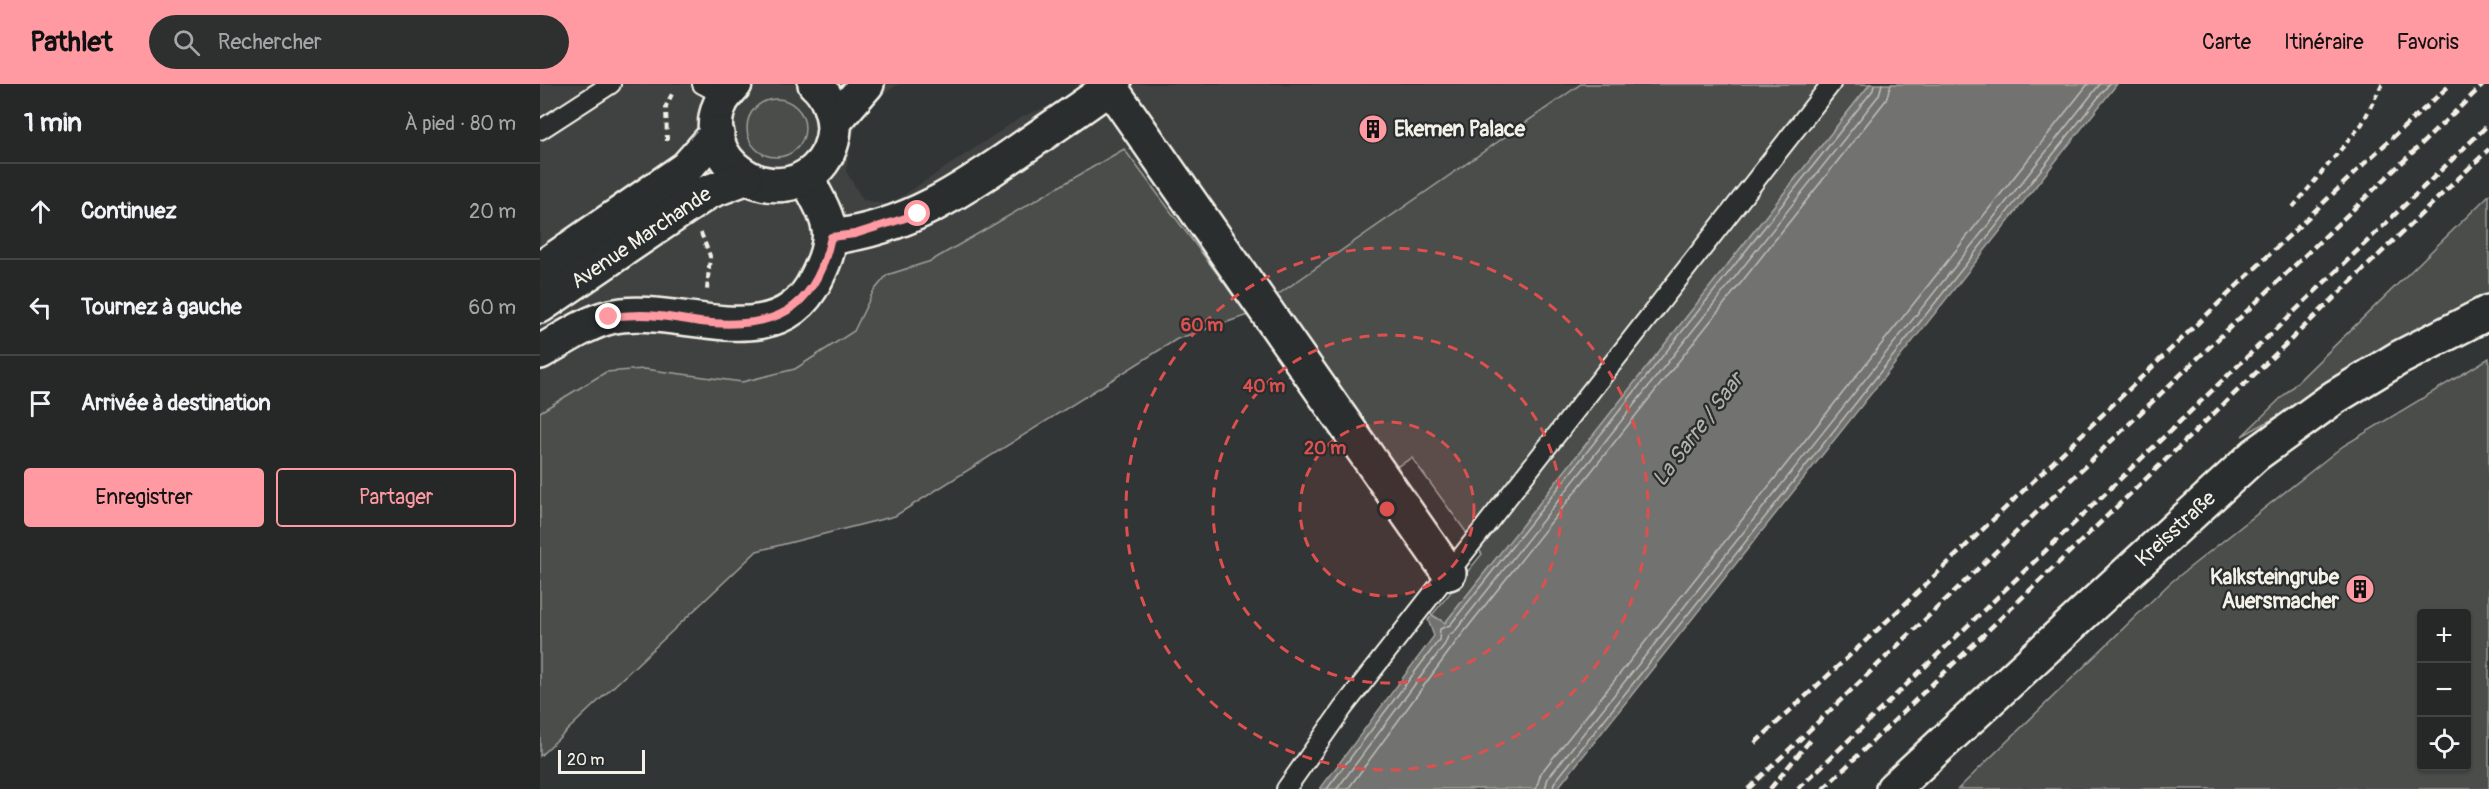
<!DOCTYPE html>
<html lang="fr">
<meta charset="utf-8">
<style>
:root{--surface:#262828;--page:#2e3030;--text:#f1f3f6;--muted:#a4a6a8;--line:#424445;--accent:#ff9aa2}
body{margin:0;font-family:Pangolin,sans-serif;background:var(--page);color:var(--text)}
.controls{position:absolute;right:18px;bottom:18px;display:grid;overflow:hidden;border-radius:6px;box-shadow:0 2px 4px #0004}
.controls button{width:54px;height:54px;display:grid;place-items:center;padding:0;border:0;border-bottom:2px solid var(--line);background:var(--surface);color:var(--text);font:30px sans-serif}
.scale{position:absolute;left:18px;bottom:15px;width:87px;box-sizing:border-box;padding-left:6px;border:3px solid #f4f1e8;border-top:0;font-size:16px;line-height:21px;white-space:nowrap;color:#f4f1e8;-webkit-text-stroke:4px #2a2d2e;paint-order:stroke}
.stop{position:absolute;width:18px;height:18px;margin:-14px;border:4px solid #ff9aa2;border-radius:50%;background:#fff}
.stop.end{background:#ff9aa2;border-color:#fff;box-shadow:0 2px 6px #0008}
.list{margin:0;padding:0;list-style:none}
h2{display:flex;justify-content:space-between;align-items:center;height:78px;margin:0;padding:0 24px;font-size:26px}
h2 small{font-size:20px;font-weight:400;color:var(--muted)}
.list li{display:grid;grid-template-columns:39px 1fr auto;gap:18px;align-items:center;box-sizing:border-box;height:96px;padding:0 24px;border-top:2px solid var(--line)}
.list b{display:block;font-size:22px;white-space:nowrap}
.list em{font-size:20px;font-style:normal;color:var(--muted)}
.actions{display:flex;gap:12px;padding:18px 24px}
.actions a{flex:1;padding:14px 0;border:2px solid var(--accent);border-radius:6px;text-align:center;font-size:21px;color:var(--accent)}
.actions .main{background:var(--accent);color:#111}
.icon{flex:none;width:33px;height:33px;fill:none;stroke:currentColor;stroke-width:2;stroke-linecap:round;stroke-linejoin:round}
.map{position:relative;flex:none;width:1949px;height:705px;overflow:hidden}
header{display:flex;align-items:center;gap:36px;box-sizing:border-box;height:84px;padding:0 30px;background:var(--accent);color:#111}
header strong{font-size:28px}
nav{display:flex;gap:33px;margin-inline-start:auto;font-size:21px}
.search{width:420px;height:54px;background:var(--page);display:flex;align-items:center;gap:15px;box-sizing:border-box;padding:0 21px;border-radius:33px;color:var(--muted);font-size:22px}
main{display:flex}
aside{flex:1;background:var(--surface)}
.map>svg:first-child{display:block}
.built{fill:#404242}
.green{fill:#4b4d4c;stroke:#a09f9a;stroke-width:1.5;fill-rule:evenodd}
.water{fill:#727370;stroke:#a6a5a0;stroke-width:1.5}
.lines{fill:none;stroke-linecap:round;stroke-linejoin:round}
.shore{stroke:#c0bfb8;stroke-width:1.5}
.lane-casing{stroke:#f4f1e8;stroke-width:22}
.street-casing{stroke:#f4f1e8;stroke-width:38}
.primary-casing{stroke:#f4f1e8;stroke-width:38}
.path{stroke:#f4f1e8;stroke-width:4;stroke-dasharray:6 4.5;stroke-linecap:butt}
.lane{stroke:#2a2d2e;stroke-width:18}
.street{stroke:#2a2d2e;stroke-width:33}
.primary{stroke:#2a2d2e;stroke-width:33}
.rail{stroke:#f4f1e8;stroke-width:4.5;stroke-dasharray:9 4.5;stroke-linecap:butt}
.route{stroke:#ff9aa2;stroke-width:8}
.ring{fill:none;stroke:#dc504e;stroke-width:3;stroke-dasharray:10 8}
.labels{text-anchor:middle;stroke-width:4.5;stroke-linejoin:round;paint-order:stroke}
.poi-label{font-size:21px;font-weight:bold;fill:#f4f1e8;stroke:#2a2d2e;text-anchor:start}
.street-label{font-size:21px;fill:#f4f1e8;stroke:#2a2d2e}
.water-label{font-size:22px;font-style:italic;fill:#b3b2ac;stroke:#2a2d2e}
.centre{fill:#dc504e;stroke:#2a2d2e;stroke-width:3}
.ring-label{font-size:18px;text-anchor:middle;font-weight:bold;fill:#dc504e;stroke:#2a2d2e;stroke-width:4.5;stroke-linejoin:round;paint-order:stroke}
</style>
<header>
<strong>Pathlet</strong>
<div class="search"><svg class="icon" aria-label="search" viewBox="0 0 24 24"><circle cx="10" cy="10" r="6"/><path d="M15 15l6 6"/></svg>Rechercher</div>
<nav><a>Carte</a><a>Itinéraire</a><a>Favoris</a></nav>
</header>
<main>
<aside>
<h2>1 min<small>À pied · 80 m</small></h2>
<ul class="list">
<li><svg class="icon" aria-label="ahead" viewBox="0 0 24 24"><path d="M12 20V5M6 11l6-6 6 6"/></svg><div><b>Continuez</b></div><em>20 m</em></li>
<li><svg class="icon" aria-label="left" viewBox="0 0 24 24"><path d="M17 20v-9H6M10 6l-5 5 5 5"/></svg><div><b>Tournez à gauche</b></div><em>60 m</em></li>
<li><svg class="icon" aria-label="arrive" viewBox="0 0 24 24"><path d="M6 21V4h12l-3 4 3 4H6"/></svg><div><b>Arrivée à destination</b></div></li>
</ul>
<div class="actions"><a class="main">Enregistrer</a><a>Partager</a></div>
</aside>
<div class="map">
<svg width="1949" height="705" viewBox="0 0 1949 705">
<rect width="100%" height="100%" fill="#323535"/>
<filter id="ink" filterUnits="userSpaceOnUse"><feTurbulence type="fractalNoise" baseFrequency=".0167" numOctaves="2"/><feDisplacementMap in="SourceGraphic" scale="12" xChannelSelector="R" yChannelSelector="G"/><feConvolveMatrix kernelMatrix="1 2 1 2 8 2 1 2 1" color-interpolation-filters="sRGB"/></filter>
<g filter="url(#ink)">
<path class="built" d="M0,0H359L342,11L324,28L313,51L306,87L323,116L349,121L483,32L524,16L547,0H1041L708,231L584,65L391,177L347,191L332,208L314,247L255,285L202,298L104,285L66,288L0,328Z"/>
<path class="green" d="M1041,0H1330L905,539L892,531L942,470L872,374L851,386L733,214Z
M207 44a29 29 0 1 1 58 0a29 29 0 1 1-58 0Z
M584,65L708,231L637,255L355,432L217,467L0,672V328L66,288L104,285L202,298L255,285L314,247L333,208L347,191L391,177Z
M1949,111V214L1702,352Z
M1949,274V705H1418L1630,499L1803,362ZM1882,530H1926V682H1882Z"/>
<path class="water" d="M1330,0H1577L1017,705H780L894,552L888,536L892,531L905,539Z"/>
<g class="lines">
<path class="shore" d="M787,705L899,556L900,545L910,541L1333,6L1334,0
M797,705L905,560L908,552L916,546L1339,11L1342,0
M808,705L916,558L1346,16L1351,0
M996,705L1001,689L1548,0
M1005,705L1008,694L1560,0
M1013,705L1014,699L1569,0"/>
<g class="lane-casing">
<path id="lane" d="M162,0L185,12
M0,46L71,0
M746,705L803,624L1291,0"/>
</g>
<g class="street-casing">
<path id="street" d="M570,3L909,489
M292,153C367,144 423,106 484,63C514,42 544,22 574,0
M0,268C22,256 46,239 70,233C136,217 236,277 276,195C300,148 289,137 266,93"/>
</g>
<g class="primary-casing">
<g id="primary">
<path d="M195,0C190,6 184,12 181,18C154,76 230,127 275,86C286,76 293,61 294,45C294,29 287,10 275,0"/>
<path d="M294,38L327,0"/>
<path d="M0,185L146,84L177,49"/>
<path id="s1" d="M0,222L168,108L205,94"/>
<path id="s2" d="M1353,705L1715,371L1795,313L1859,274L1949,228"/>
</g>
</g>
<path class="path" d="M127,57L126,22L133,8
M1753,123L1822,40L1842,0
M161,149L170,172L167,206"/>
<use href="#lane" class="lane"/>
<use href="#street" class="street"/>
<use href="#primary" class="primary"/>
<path class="rail" d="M1215,659L1361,524L1828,76L1911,0
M1208,705L1944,0
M1230,705L1272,654
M1258,705L1949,40
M1283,705L1949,65"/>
</g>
</g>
<g class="lines" filter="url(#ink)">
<path class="route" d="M69,233C80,232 91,231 101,231C121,231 141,235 160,238C234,246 275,228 291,153L315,150L378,130"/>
</g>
<circle cx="847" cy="425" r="87" fill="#dc504e" fill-opacity=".12"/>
<g class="ring">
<circle cx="847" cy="425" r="87"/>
<circle cx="847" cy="425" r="174"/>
<circle cx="847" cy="425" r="261"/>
</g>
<defs>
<g id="building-disc" transform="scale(1.5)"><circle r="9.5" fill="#ff9aa2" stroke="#2a2d2e"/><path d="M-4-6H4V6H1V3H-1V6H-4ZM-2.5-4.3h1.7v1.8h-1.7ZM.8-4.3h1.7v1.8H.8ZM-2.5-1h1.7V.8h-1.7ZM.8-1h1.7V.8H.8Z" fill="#111"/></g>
</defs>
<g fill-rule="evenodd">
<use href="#building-disc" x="833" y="45"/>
<use href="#building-disc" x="1820" y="505"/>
</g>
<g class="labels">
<g class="poi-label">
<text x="854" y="52">Ekemen Palace</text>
<text x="1799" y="500" text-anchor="end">Kalksteingrube<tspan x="1799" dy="24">Auersmacher</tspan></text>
</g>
<g class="street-label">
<text dy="7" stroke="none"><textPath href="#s1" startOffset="122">Avenue Marchande</textPath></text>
<text dy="7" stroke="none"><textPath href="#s2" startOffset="384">Kreisstraße</textPath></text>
</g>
<g class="water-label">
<text transform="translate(1157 345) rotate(-53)" y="8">La Sarre / Saar</text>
</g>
</g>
<circle cx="847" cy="425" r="9" class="centre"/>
<g class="ring-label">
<text x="662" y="247">60 m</text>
<text x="724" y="308">40 m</text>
<text x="785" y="370">20 m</text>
</g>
</svg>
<div class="controls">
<button>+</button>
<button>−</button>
<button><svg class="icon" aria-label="locate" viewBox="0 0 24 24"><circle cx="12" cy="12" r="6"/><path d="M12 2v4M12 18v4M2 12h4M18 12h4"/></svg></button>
</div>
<div class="scale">20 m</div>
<div class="stop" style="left:378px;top:130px"></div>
<div class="stop end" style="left:69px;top:233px"></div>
</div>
</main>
